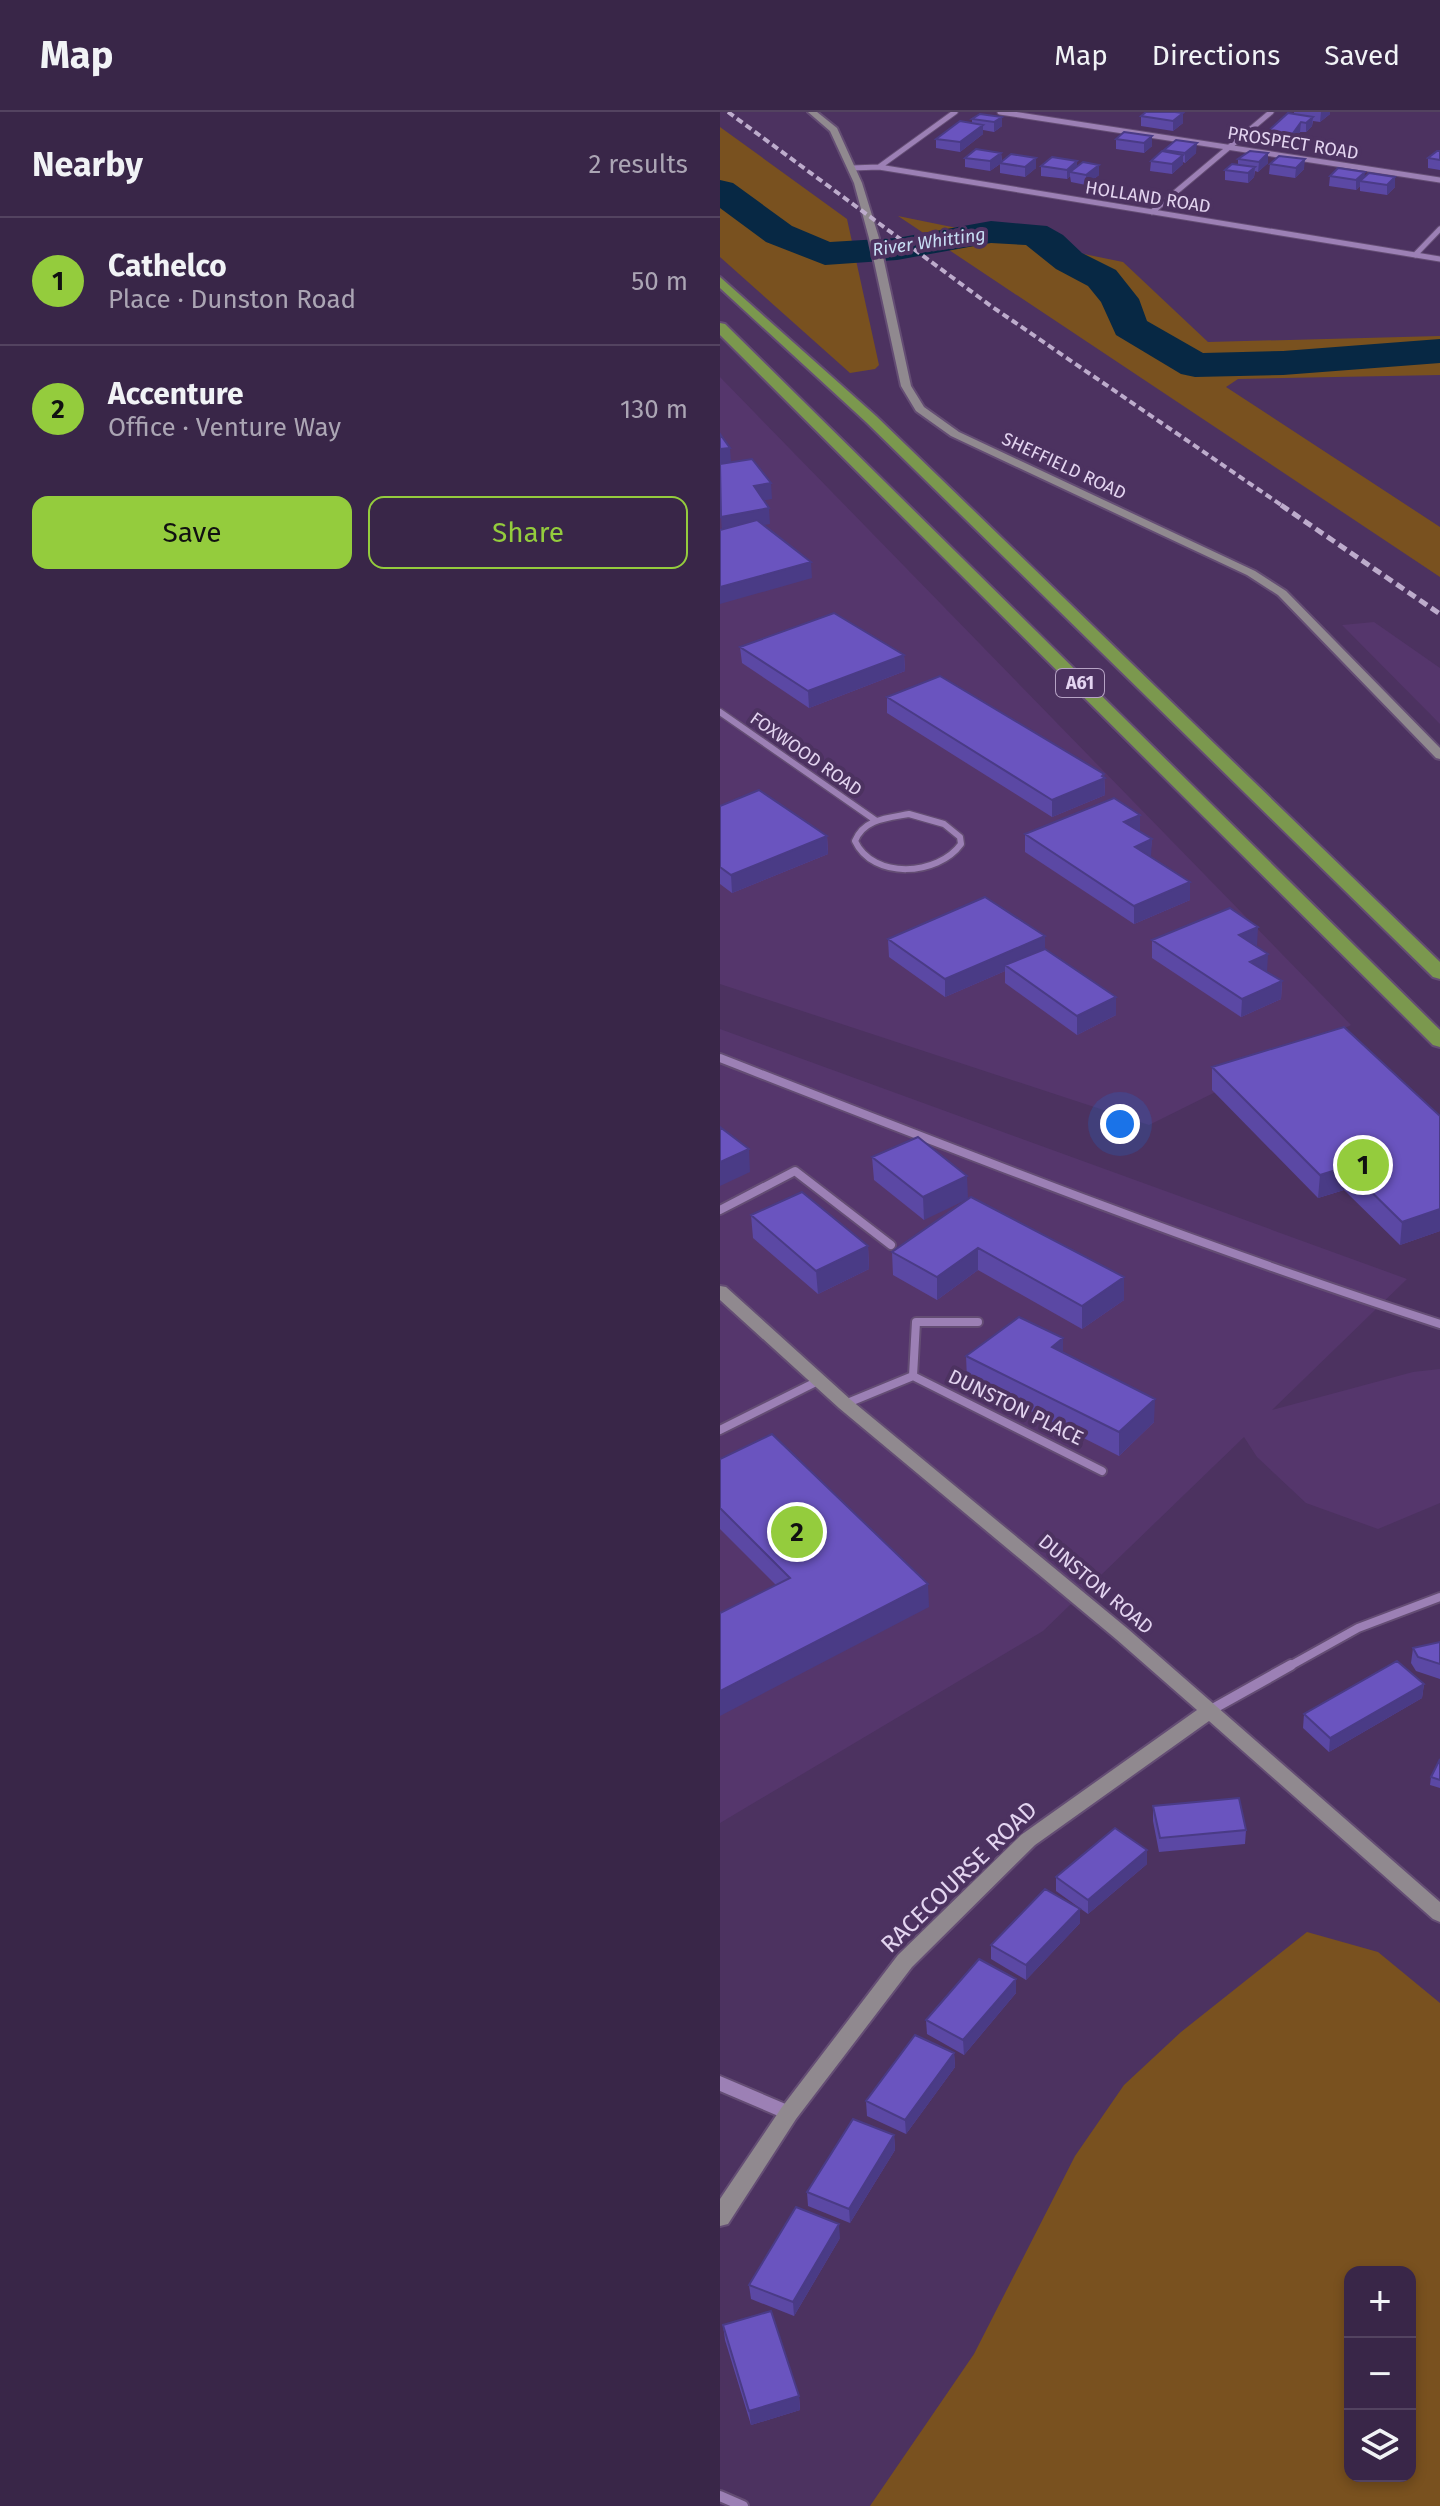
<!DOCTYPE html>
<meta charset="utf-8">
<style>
:root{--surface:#392648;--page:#402e4f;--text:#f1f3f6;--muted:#aba5b4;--line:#534360;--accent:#94cc3d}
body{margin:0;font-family:"Fira Sans",sans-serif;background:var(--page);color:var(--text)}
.controls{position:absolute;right:24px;bottom:24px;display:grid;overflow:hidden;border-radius:16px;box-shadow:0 4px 12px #0003}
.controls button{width:72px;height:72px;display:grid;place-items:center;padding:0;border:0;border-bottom:2px solid var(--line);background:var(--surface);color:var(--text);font:40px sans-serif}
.you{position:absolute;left:400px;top:1012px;width:28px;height:28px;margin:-20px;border:6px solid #fff;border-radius:50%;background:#1a73e8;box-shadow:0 0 0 12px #1a73e833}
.badge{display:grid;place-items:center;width:52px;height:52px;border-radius:50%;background:var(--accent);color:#111;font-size:26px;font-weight:700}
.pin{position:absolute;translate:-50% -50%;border:4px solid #fff;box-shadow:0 2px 8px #0006}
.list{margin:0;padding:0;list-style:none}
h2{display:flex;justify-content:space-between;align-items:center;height:104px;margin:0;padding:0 32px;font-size:34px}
h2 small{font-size:26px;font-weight:400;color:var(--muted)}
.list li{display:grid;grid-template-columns:52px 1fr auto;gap:24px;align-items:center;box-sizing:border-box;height:128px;padding:0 32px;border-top:2px solid var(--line)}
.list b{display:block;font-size:30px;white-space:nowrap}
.list p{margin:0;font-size:26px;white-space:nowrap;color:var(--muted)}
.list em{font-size:26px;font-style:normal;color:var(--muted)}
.actions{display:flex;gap:16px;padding:24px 32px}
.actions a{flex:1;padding:18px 0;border:2px solid var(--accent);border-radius:16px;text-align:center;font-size:28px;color:var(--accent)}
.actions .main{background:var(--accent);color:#111}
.icon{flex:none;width:44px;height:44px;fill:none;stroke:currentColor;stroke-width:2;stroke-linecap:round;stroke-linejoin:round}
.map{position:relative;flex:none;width:720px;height:2394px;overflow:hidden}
header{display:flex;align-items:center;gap:48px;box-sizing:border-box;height:112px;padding:0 40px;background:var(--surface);border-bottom:2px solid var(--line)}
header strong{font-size:38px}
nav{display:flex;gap:44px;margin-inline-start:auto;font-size:28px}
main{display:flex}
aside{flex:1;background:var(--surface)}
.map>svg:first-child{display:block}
.built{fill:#55366c}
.green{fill:#79511f;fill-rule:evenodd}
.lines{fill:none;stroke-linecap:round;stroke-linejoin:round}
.river{fill:#072844;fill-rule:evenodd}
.minor-far3-casing{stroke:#644d74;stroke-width:7}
.minor-far2-casing{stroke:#644d74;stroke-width:9}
.minor-far1-casing{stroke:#644d74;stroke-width:12}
.minor-casing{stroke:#644d74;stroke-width:14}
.tertiary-casing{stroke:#644d74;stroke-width:4}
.secondary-casing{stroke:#644d74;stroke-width:4}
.trunk-casing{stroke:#644d74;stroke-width:4}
.minor-far3{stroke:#9c80b5;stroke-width:5}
.minor-far2{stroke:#9c80b5;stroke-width:6}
.minor-far1{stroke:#9c80b5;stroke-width:8}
.minor{stroke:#9c80b5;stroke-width:10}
.tertiary{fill:#9c80b5;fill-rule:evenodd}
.secondary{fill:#90898f;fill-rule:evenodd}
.trunk{fill:#7b984e;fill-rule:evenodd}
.rail-far1{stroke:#bdaccc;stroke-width:4;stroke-dasharray:7 4;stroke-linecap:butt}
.rail{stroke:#bdaccc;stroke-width:5;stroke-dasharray:9 5;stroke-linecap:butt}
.wall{fill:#5b48a4}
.shaded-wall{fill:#4a3b86}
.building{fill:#6a54bf;stroke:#4a3b86;stroke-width:2}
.labels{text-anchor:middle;stroke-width:8;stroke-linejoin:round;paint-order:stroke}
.far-street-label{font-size:18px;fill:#e3d4f0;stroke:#4c3260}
.far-water-label{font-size:18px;font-style:italic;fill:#c7ddf3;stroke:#4c3260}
.shield{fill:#4c3260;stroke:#b6a3c5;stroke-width:2}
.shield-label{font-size:18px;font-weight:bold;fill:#e3d4f0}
.street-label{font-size:20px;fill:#e3d4f0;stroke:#4c3260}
.near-street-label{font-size:24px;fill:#e3d4f0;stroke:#4c3260}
</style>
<header>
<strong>Map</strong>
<nav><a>Map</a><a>Directions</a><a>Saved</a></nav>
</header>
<main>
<aside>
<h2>Nearby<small>2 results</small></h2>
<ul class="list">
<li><span class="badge">1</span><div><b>Cathelco</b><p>Place · Dunston Road</p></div><em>50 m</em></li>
<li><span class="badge">2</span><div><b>Accenture</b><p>Office · Venture Way</p></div><em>130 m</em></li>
</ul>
<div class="actions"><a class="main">Save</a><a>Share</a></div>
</aside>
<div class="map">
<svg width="720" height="2394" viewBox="0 0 720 2394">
<rect width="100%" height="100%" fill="#4c3260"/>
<path class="built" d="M0,265L631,913L429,1013L0,872Z
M654,510L720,556V612L622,513Z
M0,917L687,1167L552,1298L693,1260L720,1257V1391L658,1417L586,1391L537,1345L524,1325L323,1519L0,1711Z"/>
<path class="green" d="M0,15L127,107L159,253L155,257L130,261L0,145Z
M178,104L403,150L488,230L720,224V263L518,267L506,275L720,415V465Z
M587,1820L658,1840L720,1891V2394H150L254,2242L355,2044L404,1973L461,1920ZM630,2160H690V2364H630Z"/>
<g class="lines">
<path class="river" d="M0,68L13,71L72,114L110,130L177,126L271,109L327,114L343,123L362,141L396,158L419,187L427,209L483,241L563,239L720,227V251L563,263L475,265L461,262L396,223L381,190L368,174L336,157L306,133L271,131L177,148L105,153L46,130L0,96Z"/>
<g class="minor-far3-casing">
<path id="minor-far3" d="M280,0L720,68
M159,55L235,0
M132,56L159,55L720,147
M432,100L551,0
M695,143L720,117"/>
</g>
<g class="minor-far2-casing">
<path id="minor-far2" d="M0,600L155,708
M189,702L224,712L240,725L241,732C218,764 153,768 135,729C144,707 167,706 189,702Z"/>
</g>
<g class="minor-far1-casing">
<path id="minor-far1" d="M0,946C238,1039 476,1133 720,1212
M0,1098L75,1059L171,1133
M258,1210H196L193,1264L382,1359
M125,1292L193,1264
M0,1318L98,1269
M568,1555L638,1516L720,1485"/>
</g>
<g class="minor-casing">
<path id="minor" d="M489,1599L571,1553
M0,2384L23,2394"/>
</g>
<g class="tertiary-casing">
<path id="tertiary" d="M0,1964L75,1996L78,2001L75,2006L69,2009L63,2006L0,1979Z"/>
</g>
<g class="secondary-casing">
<path id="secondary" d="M88,0H97L117,16L142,71L159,126L191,274L204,295L239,320L535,459L566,479L720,636V647L716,646L558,483L527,463L231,324L196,299L181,274L149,126L134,71L110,19Z
M0,1174L6,1175L131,1288L408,1517L720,1790V1810L713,1807L489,1609L315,1733L192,1855L76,2007L8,2112L0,2114V2087L62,1995L178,1843L301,1723L477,1598L396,1527L119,1296L0,1188Z"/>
</g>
<g class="trunk-casing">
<path id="trunk" d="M0,165L156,304L720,850V867L713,865L146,310L0,176Z
M0,211L5,212L720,918V935L713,933L0,223Z"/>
</g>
<use href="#minor-far3" class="minor-far3"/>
<use href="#minor-far2" class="minor-far2"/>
<use href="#minor-far1" class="minor-far1"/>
<use href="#minor" class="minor"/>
<use href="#tertiary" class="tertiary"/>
<use href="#secondary" class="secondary"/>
<use href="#trunk" class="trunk"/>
<path class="rail-far1" d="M8,0L271,194L564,395"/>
<path class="rail" d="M561,393L720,502"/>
</g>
<path class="wall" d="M574,0H610V2L600,10L593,9L592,14L586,20H580L570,33L547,30V20L574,2Z
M421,4L463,11L453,19L421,14Z
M282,5V14L274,20L263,18V22L240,40L216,36V27L252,11V7Z
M432,24V34L424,41L396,37V27Z
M444,38L476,41L465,51L463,50V52L452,62L430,59L431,49L444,40Z
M720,39V58L708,56V46Z
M281,41L282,49L316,46V56L305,65L280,61V52L270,59L245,55V46Z
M518,47L548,51L538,60L535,59L534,65L528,71L505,68V58L518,52Z
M550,52L584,57L575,66L549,62Z
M379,53V63L366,73L351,70L350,64L347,67L321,64V54L357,55Z
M610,64L675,65V75L667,83L640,79V74L636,78L609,74Z
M20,535L184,543L185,559L89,596L22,551Z
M167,585L384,662L385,683L332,705L167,601Z
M0,694L107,724L108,742L12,781L0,772Z
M420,720L432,727L430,745L470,770V788L414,812L305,740V722Z
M168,827L325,837L396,903L357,923L285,871V859L225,885L169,845Z
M432,828L537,833L535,834L547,860L562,869L561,887L521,905L432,846Z
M492,955L720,1004V1119L680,1133L624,1078L598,1086L492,978Z
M152,1045L247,1064L204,1108L154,1068Z
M251,1085L404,1188L362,1217L258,1158L217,1188L173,1163L172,1140Z
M31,1103L148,1134L149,1157L98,1182L33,1126Z
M343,1240L434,1310L399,1344L247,1267L246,1244Z
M0,1347L209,1495L56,1473L0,1417Z
M720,1530V1567L696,1559L691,1551L693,1536Z
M704,1572L702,1586L609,1640L583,1616L584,1602Z
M720,1647V1676L710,1673L711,1665Z
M433,1694L526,1718L525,1732L439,1740L433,1709Z
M427,1752L368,1802L336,1779V1765Z
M360,1811L306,1868L271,1847V1833Z
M296,1867V1881L244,1943L207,1922L206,1908Z
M234,1941L235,1955L186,2022L147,2004L146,1989Z
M174,2023L175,2038L130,2111L88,2094L87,2080Z
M120,2126L74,2204L31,2187L29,2173Z
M3,2213L79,2284L80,2298L31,2313L5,2228Z"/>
<path class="shaded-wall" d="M601,0H610V2L600,10Z
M463,1V11L453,19V9Z
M282,5V14L274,20V10Z
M593,5L592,14L586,20V11Z
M581,10L580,20L570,33L571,24Z
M263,13V22L240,40V30Z
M432,24V34L424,41V31Z
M477,31L476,41L465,51V41Z
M281,41L282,51H280V52L270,59V49Z
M548,41V51L538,60L539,50Z
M463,43V52L452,62V52Z
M316,46V56L305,65V55Z
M585,47L584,57L575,66L576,56Z
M357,49V59L350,60V64L347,67V58Z
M379,53V63L366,73V63Z
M535,55L534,65L528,71V61Z
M645,60L644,69H640V74L636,78V68Z
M675,65V75L667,83V73Z
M10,336L11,351L0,353V337Z
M51,371L52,387L35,390L34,374Z
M49,396L50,412L2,421L1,405Z
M91,450L92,466L0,492V475Z
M184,543L185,559L89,596L88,579Z
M384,662L385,683L332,705V688Z
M420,703V720L404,710Z
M107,724L108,742L12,781L11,763Z
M432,727L431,744L414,752L415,735Z
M470,770V788L414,812V794Z
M538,815L537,833L518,841L519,823Z
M325,824V842L285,853V859L225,885V867Z
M548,842L547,860L530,850Z
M562,869L561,887L521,905L522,887Z
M396,885V903L357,923V904Z
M29,1037L30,1060L0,1074V1050Z
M626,1055L624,1078L598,1086L600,1063Z
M247,1064L248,1087L204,1108L203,1085Z
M720,1097V1119L680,1133L682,1110Z
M148,1134L149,1157L98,1182L96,1159Z
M258,1136V1158L217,1188V1165Z
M404,1165V1188L362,1217V1194Z
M343,1226V1249L332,1235Z
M435,1287L434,1310L399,1344V1320Z
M208,1472L209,1495L0,1604V1579Z
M704,1572L702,1586L609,1640L610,1626Z
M427,1738V1752L368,1802V1788Z
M360,1797V1811L306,1868V1853Z
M296,1867V1881L244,1943L243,1928Z
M234,1941L235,1955L186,2022L185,2008Z
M174,2023L175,2038L130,2111L129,2097Z
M119,2112L120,2126L74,2204L73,2190Z
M79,2284L80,2298L31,2313L29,2299Z"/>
<path class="building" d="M426,0H455L463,1L453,9L421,4Z
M568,1L593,5L586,11L581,10L571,24L547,20Z
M260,2L282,5L274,10L252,7Z
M240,9L263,13L240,30L216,27Z
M404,20L432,24L424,31L396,27Z
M456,28L477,31L465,41L444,38Z
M256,37L281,41L270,49L245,46Z
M442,39L463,43L452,52L431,49Z
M530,39L548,41L539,50L518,47Z
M717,39H720V48L708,46Z
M291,42L316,46L305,55L280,51Z
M559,44L585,47L576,56L550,52Z
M332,45L357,49L347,58L321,54Z
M363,50L379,53L366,63L350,60Z
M512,52L535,55L528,61L505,58Z
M618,56L645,60L636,68L610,64Z
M649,61L675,65L667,73L640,69Z
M0,322L10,336L0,337Z
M32,347L51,371L34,374L49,396L1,405L0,352Z
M37,408L91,450L0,475V418Z
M114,501L184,543L88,579L20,535Z
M220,564L384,662L382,664L385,666L332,688L167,585Z
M39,678L107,724L11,763L0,755V694Z
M394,686L420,703L404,710L432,727L415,735L470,770L414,794L305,722Z
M265,785L325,824L225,867L168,827Z
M510,796L538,815L519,823L548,842L530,850L562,869L522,887L432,828Z
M325,837L396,885L357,904L285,853Z
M624,915L720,1004V1097L682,1110L626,1055L600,1063L492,955Z
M0,1015L29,1037L0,1050Z
M198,1025L247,1064L203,1085L152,1045Z
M82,1080L148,1134L96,1159L31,1103Z
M251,1085L404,1165L362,1194L258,1136L217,1165L172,1140Z
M299,1205L343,1226L332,1235L435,1287L399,1320L246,1244Z
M52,1322L208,1472L0,1579V1501L70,1466L0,1396V1347Z
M720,1530V1552L698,1545L693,1536Z
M677,1549L704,1572L610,1626L584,1602Z
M720,1647V1668L711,1665Z
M519,1686L526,1718L440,1726L433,1694Z
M395,1716L427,1738L368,1788L336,1765Z
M325,1777L360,1797L306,1853L271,1833Z
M259,1847L296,1867L243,1928L206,1908Z
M195,1923L234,1941L185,2008L146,1989Z
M133,2007L174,2023L129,2097L87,2080Z
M76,2095L119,2112L73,2190L29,2173Z
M51,2199L79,2284L29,2299L3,2213Z"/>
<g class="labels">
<g class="far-street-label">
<text transform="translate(573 31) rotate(9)" y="6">PROSPECT ROAD</text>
<text transform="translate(428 85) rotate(9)" y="6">HOLLAND ROAD</text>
<text transform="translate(344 354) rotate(25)" y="6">SHEFFIELD ROAD</text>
<text transform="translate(86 642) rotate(35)" y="6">FOXWOOD ROAD</text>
</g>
<g class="far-water-label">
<text transform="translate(209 130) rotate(-8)" y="6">River Whitting</text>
</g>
<rect class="shield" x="336" y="557" width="48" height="28" rx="6"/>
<g class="shield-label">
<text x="360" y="577">A61</text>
</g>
<g class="street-label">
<text transform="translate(296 1295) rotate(26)" y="7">DUNSTON PLACE</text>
<text transform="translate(376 1472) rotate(40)" y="7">DUNSTON ROAD</text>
</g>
<g class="near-street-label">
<text transform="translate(239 1765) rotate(-44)" y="8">RACECOURSE ROAD</text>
</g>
</g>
</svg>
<div class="controls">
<button>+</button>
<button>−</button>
<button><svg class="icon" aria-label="layers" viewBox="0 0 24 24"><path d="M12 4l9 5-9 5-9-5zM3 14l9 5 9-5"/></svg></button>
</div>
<div class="you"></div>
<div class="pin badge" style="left:643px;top:1053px">1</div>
<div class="pin badge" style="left:77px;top:1420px">2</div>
</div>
</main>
